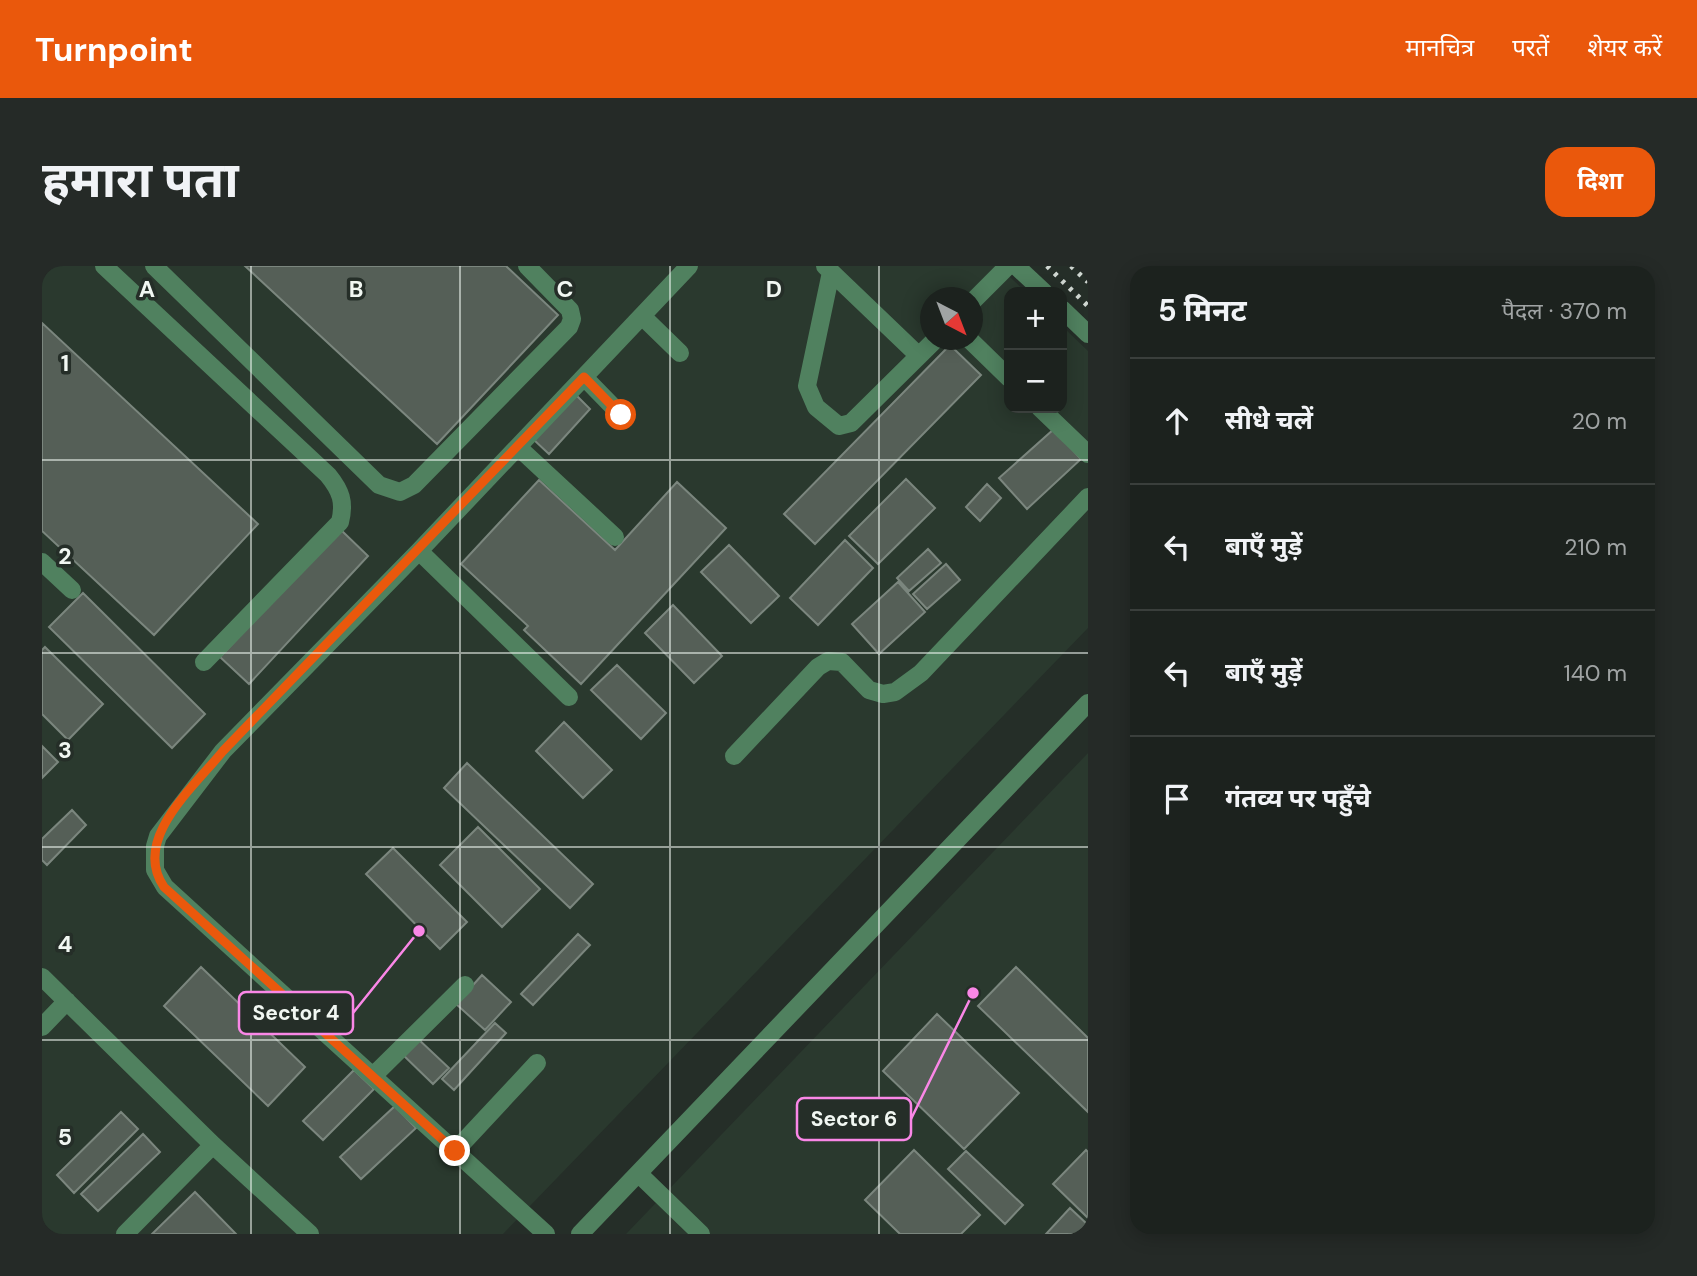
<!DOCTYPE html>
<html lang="hi">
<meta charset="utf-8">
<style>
:root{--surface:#1c221e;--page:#252a27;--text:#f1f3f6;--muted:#a0a4a4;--line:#3a3f3c;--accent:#ea580c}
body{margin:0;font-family:"DM Sans","Noto Sans Devanagari",sans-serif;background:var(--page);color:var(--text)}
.controls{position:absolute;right:21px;top:21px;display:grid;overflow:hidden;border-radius:14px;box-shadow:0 4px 18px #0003}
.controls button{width:63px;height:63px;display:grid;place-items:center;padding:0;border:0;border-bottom:2px solid var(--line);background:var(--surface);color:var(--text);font:35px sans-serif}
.compass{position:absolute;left:878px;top:21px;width:63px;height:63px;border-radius:50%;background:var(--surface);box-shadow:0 4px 18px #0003;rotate:138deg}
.stop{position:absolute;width:21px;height:21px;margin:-16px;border:5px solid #ea580c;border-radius:50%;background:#fff}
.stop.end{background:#ea580c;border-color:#fff;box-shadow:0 2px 7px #0008}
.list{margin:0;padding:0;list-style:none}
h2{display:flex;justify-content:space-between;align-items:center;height:91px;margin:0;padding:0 28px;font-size:30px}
h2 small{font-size:23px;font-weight:400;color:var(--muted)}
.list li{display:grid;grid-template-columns:46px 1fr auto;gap:21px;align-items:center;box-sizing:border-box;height:126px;padding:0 28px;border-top:2px solid var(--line)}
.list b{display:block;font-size:26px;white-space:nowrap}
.list em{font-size:23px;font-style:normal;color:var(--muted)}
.icon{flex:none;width:38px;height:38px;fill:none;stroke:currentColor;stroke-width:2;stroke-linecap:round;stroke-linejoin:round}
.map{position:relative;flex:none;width:1046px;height:968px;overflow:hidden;border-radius:21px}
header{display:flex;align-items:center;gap:42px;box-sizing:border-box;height:98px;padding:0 35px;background:var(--accent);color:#fff}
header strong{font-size:33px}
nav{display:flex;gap:38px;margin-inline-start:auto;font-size:24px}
.intro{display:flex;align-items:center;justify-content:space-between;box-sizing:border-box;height:168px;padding:0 42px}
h1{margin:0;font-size:49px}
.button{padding:18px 32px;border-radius:21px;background:var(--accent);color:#fff;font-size:24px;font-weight:700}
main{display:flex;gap:42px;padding:0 42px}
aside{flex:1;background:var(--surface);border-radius:21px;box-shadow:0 4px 18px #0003}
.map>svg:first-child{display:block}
.built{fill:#2a392e;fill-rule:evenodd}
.building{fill:#555f57;stroke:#7b867e;stroke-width:2}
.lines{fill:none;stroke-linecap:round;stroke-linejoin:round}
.minor{stroke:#50815f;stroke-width:18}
.rail{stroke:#cfd6d1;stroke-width:5;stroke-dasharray:3.5 7;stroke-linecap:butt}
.route{stroke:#ea580c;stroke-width:9}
.grid{fill:none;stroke:#f1f7f2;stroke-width:2;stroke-opacity:0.55}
.grid-label{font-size:23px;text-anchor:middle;font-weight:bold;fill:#f1f7f2;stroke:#252e28;stroke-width:7;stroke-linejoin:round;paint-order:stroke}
.leader{fill:none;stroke:#fa87e7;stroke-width:2.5}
.callout-dot{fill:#fa87e7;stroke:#252e28;stroke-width:2.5}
.callout{fill:#252e28;stroke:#fa87e7;stroke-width:2.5}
.callout-label{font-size:21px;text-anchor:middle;font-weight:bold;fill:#f1f7f2}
</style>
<header>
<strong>Turnpoint</strong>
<nav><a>मानचित्र</a><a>परतें</a><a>शेयर करें</a></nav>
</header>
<div class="intro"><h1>हमारा पता</h1><a class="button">दिशा</a></div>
<main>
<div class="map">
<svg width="1046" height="968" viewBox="0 0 1046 968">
<rect width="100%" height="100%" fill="#252e28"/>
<path class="built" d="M0,0H956L984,26H967V142H1020V60L1046,85V362L461,968H0ZM888,32H930V74H888Z
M1046,487V968H584Z"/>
<path class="building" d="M203,0H464L516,49L395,178Z
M0,57L216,258L112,369L0,265Z
M908,79L939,109L773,278L742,248Z
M534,129L548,143L507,188L492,174Z
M1012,163L1039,193L985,243L957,212Z
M864,213L893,242L836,298L807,270Z
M497,214L573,284L635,216L684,262L539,418L482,364L486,360L419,298Z
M945,218L959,232L938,255L924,241Z
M298,263L326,290L207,418L178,391Z
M803,274L831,302L776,359L748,332Z
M687,279L737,330L709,357L659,306Z
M886,283L899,297L867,325L855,312Z
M904,298L918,314L885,343L871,328Z
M856,316L883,346L837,388L810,358Z
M41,327L163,448L130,482L7,361Z
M631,339L680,390L652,417L603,367Z
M3,381L61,438L26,474L0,448V384Z
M575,399L624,447L599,473L549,424Z
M522,456L570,504L541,532L494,485Z
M0,480L16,496L0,512Z
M425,497L551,618L528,642L402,522Z
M30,544L44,559L5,599L0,594V573Z
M436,561L498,623L460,661L398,599Z
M351,582L425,656L398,683L324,608Z
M536,668L548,679L491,739L479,728Z
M159,701L263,801L226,840L122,740Z
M974,701L1046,772V846L936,740Z
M440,709L469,736L443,764L414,738Z
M895,748L977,827L922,883L841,805Z
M453,757L464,767L412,824L400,813Z
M374,771L407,802L391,818L359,787Z
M312,804L332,823L281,874L261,855Z
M353,840L374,862L319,913L298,891Z
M79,846L96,863L32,927L15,909Z
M101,868L118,886L56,945L39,928Z
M872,884L938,949L919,968H858L823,934Z
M1044,884L1046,886V952L1011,918Z
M924,885L981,939L963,958L906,903Z
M153,926L194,968H110Z
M1028,942L1046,959V968H1004Z"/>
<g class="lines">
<path class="minor" d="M62,0L286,209C299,225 303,236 298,256L162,396
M112,0L337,219L358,226L372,219L527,61L530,53L528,44L485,0
M783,0L877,90
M974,0L1002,26
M789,6L765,120L774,141L797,160L809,157L893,74
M930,36L966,0
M1020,43L1046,68
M600,50L638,87
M928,74L967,112
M542,111L579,149
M998,142L1046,188
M476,181L573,271
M377,285L527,431
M0,296L30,324
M692,490L776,401L786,395L800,396L827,424L841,428L853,426L879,407L1046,231
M0,711L171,879L268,968
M0,761L25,735
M331,810L423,719
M413,885L495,797
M597,908L659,968
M83,968L171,879
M504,968L123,621L113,604V580L116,570L181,485L377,285L647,0
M538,968L1046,437"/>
<path class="rail" d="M1005,0L1046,40
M1029,0L1046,16"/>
</g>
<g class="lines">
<path class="route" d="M413,885L122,621C89,573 153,520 181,485L542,111L579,149"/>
</g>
<path class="grid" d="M209,0V968M418,0V968M628,0V968M837,0V968M0,194H1046M0,387H1046M0,581H1046M0,774H1046"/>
<g class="grid-label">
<text x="105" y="31">A</text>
<text x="314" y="31">B</text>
<text x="523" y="31">C</text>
<text x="732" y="31">D</text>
<text x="23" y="105">1</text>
<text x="23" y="298">2</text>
<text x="23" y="492">3</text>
<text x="23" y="686">4</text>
<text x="23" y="879">5</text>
</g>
<path class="leader" d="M377 665L311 747M931 727L869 853"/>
<g class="callout-dot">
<circle cx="377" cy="665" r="7"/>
<circle cx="931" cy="727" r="7"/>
</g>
<g class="callout">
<rect x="197" y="726" width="114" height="42" rx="7"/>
<rect x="755" y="832" width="114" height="42" rx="7"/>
</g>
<g class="callout-label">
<text x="254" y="754">Sector 4</text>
<text x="812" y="860">Sector 6</text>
</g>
</svg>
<div class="controls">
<button>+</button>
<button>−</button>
</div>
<svg class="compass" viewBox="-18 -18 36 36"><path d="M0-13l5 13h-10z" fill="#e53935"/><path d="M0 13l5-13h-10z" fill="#a0a4a4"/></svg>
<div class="stop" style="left:579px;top:149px"></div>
<div class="stop end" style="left:413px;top:885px"></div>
</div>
<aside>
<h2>5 मिनट<small>पैदल · 370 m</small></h2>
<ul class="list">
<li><svg class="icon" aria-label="ahead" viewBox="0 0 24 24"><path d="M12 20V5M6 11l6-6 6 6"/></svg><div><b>सीधे चलें</b></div><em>20 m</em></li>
<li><svg class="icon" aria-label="left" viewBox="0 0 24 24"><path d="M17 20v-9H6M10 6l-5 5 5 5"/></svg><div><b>बाएँ मुड़ें</b></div><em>210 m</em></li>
<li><svg class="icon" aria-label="left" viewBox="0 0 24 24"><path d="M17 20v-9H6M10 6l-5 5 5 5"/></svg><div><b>बाएँ मुड़ें</b></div><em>140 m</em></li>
<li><svg class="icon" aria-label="arrive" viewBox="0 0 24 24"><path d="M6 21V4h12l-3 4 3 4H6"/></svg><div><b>गंतव्य पर पहुँचे</b></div></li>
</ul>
</aside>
</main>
